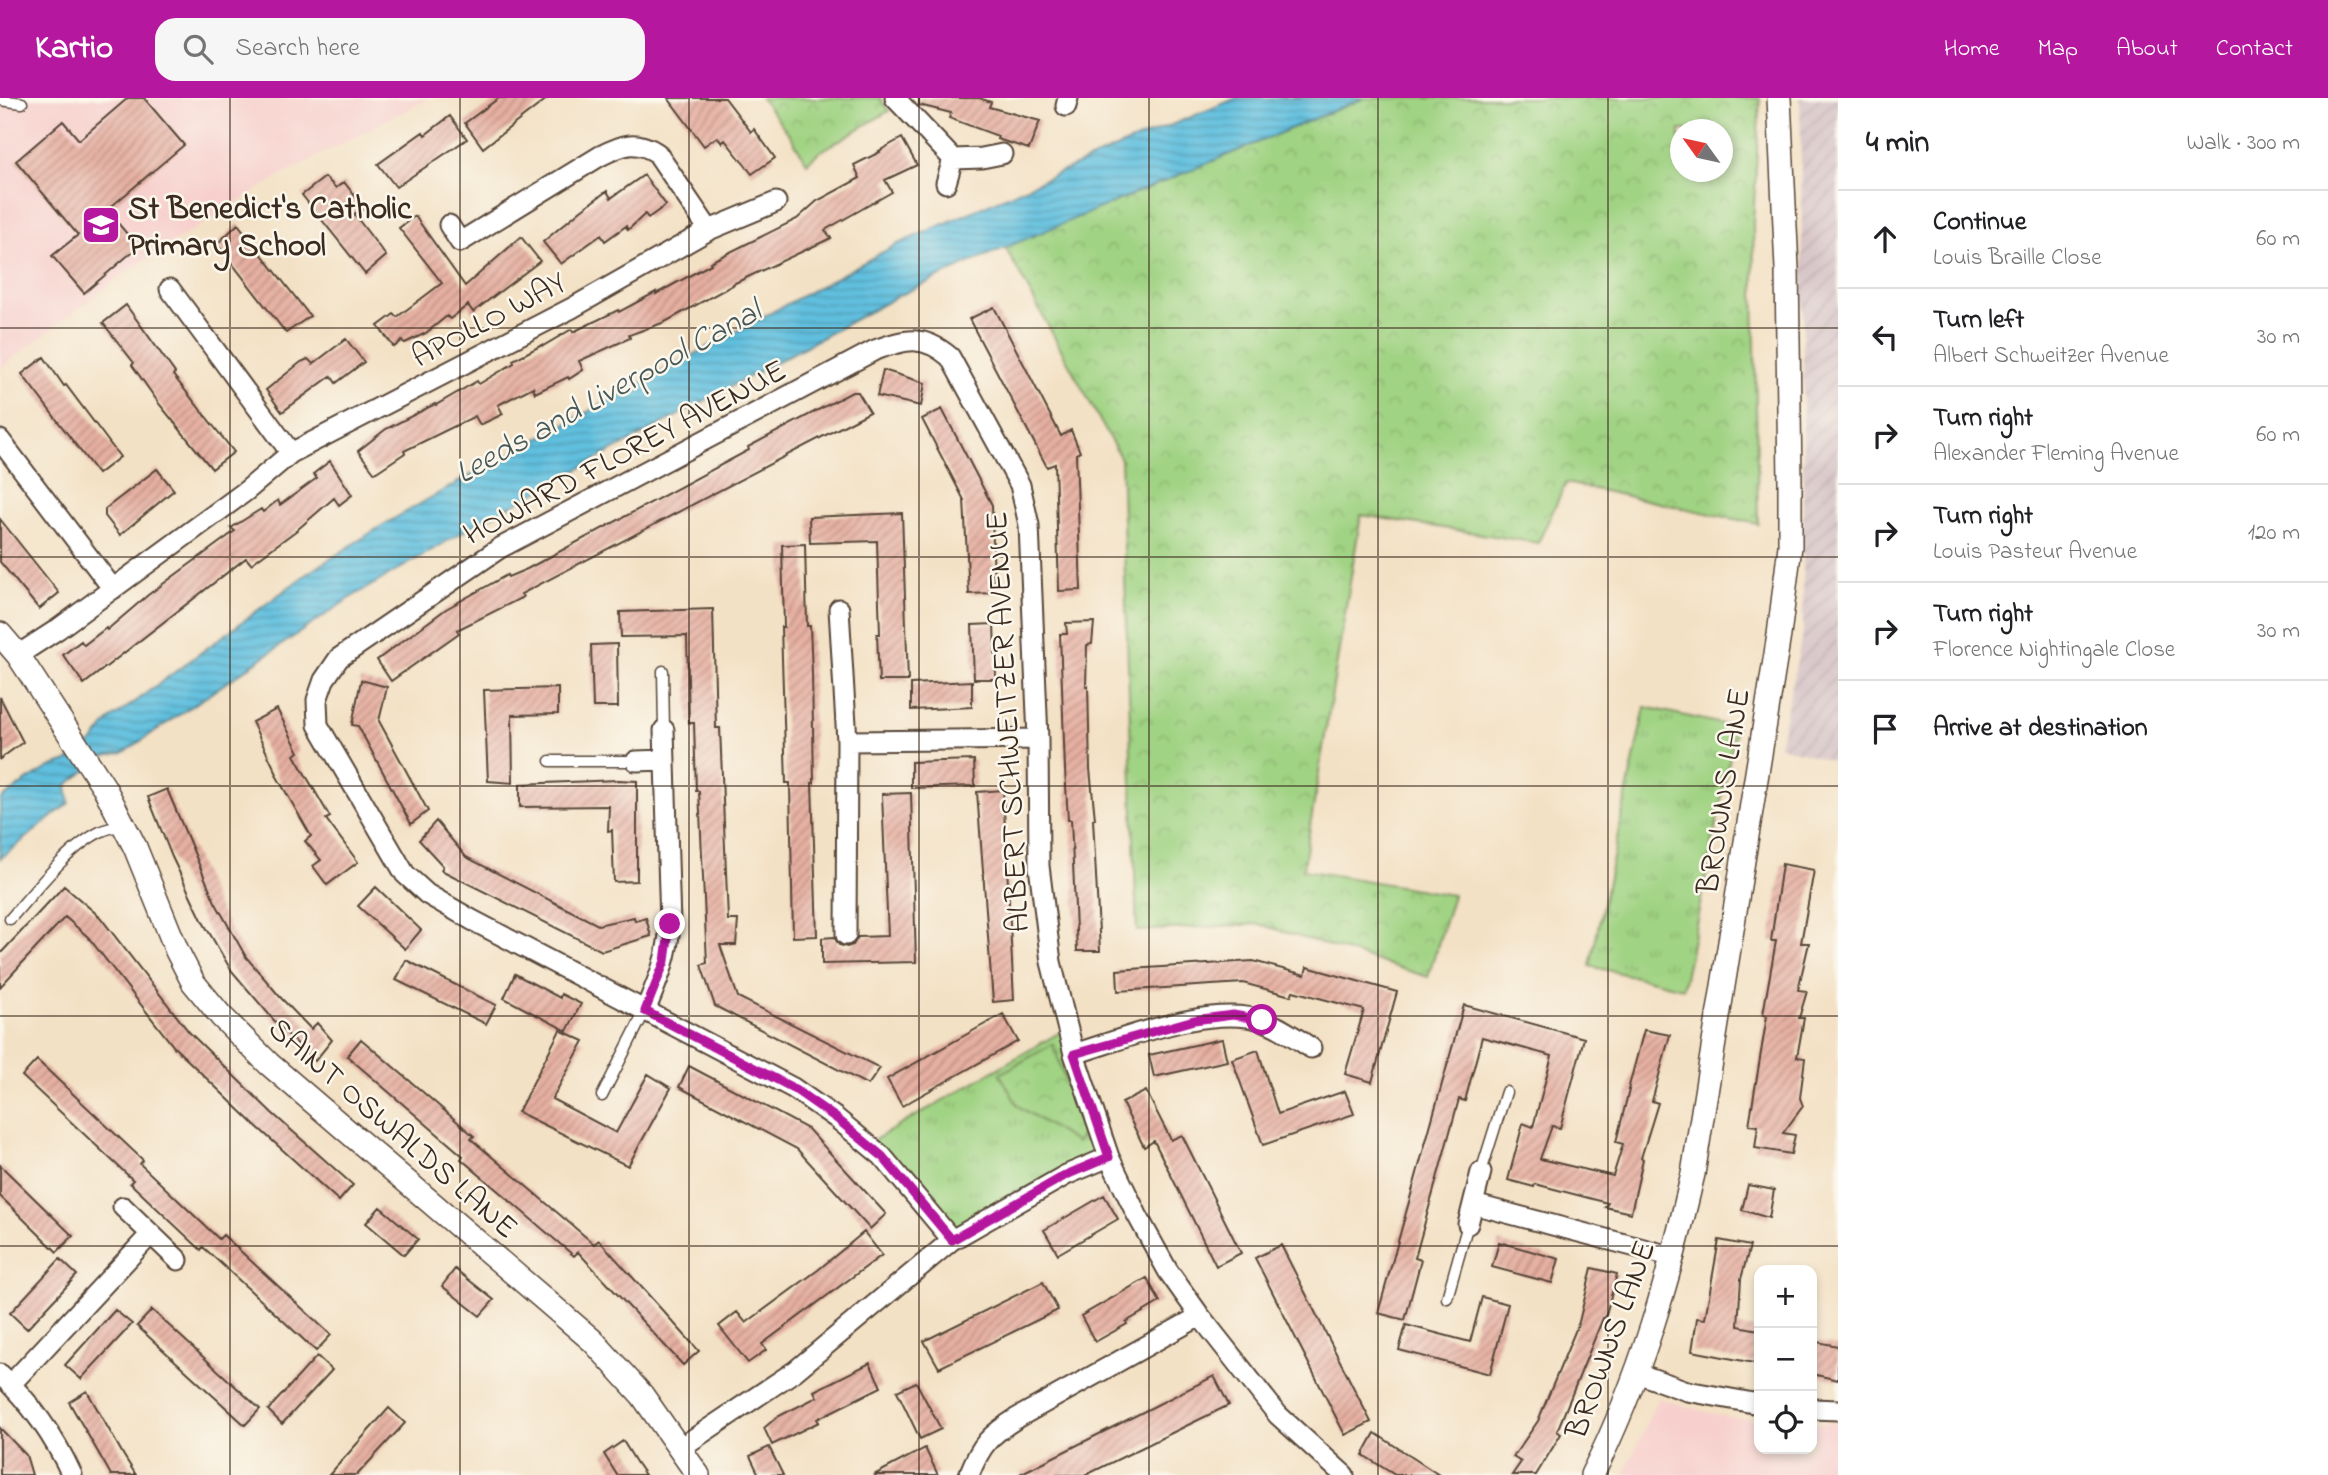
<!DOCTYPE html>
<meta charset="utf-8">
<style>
:root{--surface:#fff;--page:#f6f6f6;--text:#202124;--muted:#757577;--line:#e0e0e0;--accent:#b5179e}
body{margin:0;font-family:"Indie Flower",sans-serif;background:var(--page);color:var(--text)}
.controls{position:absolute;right:21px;bottom:21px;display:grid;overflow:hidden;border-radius:14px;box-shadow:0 4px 10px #0003}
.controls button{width:63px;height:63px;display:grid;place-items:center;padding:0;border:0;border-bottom:2px solid var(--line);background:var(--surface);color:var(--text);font:35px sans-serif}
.compass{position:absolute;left:1670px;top:21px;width:63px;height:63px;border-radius:50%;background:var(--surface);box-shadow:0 4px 10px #0003;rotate:303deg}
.stop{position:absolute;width:21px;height:21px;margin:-16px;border:5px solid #b5179e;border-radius:50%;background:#fff}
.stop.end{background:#b5179e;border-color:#fff;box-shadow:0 2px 7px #0008}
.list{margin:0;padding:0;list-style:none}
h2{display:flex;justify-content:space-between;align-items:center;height:91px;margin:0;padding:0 28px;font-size:30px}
h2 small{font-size:23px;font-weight:400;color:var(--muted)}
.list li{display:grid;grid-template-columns:46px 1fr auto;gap:21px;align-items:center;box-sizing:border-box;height:98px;padding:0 28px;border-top:2px solid var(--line)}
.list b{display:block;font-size:26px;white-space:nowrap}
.list p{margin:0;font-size:23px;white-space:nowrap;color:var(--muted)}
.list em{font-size:23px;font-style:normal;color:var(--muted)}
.icon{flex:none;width:38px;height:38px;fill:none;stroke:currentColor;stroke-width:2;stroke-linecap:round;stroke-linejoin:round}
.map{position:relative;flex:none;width:1838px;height:1377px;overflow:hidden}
header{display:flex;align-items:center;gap:42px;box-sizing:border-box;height:98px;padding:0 35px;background:var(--accent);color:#fff}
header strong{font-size:33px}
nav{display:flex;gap:38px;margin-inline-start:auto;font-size:24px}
.search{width:490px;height:63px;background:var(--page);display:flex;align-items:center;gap:18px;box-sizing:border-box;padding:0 24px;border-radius:21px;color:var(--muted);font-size:26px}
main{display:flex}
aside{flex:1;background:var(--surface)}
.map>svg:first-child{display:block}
.built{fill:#f7d0cd}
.industrial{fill:url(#industrial-furrows)}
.grass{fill:url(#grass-tufts);stroke:#6e7e50;stroke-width:2}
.park{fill:url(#park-crowns);stroke:#6e7e50;stroke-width:2;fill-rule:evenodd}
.water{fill:url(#water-rules);stroke:#4e757e;stroke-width:2}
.building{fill:url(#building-hatch)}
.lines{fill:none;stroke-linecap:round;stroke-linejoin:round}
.service-casing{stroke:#574537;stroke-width:13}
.minor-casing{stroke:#574537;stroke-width:23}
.tertiary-casing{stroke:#574537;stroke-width:26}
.service{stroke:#fff;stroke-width:10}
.minor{stroke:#fff;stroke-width:19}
.tertiary{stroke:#fff;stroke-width:23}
.route{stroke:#b5179e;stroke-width:9}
.grid{fill:none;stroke:#3b2a1e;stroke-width:2;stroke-opacity:0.55}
.labels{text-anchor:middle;stroke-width:5;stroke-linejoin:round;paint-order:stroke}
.poi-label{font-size:32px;font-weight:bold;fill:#3b2a1e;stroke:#fbf7ec;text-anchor:start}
.street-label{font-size:32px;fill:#3b2a1e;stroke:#fbf7ec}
.water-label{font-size:33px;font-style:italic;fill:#465758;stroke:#fbf7ec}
</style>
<header>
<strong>Kartio</strong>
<div class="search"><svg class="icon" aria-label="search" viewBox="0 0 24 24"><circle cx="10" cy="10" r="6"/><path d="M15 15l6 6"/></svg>Search here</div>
<nav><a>Home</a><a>Map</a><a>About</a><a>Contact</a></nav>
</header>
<main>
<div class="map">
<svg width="1838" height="1377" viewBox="0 0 1838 1377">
<defs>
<pattern id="industrial-furrows" width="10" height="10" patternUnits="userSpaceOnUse" patternTransform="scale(1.75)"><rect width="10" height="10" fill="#d2bec3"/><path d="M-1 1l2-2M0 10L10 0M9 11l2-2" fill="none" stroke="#b5a3a7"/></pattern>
<pattern id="grass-tufts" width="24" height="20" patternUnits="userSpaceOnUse" patternTransform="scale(1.75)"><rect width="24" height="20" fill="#a0d383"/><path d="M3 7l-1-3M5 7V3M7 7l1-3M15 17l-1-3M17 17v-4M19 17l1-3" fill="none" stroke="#8bb571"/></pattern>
<pattern id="park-crowns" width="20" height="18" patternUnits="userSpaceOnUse" patternTransform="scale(1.75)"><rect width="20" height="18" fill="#a0d383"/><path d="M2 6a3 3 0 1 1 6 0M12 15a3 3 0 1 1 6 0" fill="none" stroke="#8bb571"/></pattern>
<pattern id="water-rules" width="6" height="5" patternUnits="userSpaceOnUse" patternTransform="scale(1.75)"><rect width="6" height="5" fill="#61c0df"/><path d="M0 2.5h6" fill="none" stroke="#519cb4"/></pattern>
<pattern id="building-hatch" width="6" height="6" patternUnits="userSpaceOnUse" patternTransform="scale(1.75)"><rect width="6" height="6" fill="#e6b0a2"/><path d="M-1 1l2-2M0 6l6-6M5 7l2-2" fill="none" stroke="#bc8f83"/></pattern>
</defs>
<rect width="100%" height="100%" fill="#fbf7ec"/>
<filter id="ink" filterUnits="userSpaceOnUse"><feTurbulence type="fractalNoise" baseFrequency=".0143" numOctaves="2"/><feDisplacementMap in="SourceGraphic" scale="14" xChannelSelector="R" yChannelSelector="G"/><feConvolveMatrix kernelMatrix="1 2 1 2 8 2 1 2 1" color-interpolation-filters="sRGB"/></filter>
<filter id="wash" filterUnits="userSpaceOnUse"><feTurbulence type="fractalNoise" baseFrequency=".00686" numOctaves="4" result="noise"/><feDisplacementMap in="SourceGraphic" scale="28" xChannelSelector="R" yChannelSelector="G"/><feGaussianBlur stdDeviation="1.57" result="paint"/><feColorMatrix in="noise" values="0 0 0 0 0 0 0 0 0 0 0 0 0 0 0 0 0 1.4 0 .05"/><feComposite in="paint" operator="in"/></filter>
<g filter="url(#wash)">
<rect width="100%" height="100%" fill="#f3e1c5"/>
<path class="built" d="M0,0H429L278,79L126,174L0,271Z
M1658,1300L1722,1318L1759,1322V1351H1812V1325L1838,1324V1377H1624Z"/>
<path class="industrial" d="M1800,0H1838V730L1833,663L1779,648L1803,534V201Z"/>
<path class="grass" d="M1645,609L1736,629L1683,890L1590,868Z
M1064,932L1104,1057L955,1135L871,1044Z"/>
<path class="park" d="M761,0H880L889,13L818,55L807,65L790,37Z
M1364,0H1760L1753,125L1758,426L1566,385L1538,445L1361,417L1303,772L1453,797L1428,879L1259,826L1137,833L1121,361L1005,149ZM1680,32H1722V74H1680Z
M1053,946L1083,1035L1077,1045L1018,1008L1000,976Z"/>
<path class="water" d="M1237,0H1364L973,163L898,198L468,431L350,500L123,655L105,658L67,687L69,705L0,761V702L28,682L50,669L68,663L91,646L109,623L308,475L383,427L453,387L896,147L1118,49Z"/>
<g id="blocks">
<path class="building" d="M128,0H144L184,47L107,112L138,149L84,195L52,158L78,137L16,63L63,23L79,42Z
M499,0H548L483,50L465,25Z
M668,0H725L751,34L754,31L775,60L752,76L725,42L722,45L717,39L704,48Z
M919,0H979L991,4L989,9L1040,23L1029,51L997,41L998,38L949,20L951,15L919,7Z
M450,18L467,41L396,89L378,66L423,34L425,37Z
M902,40L917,67L885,82L892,94L825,132L831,140L733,186V187L665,224L629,237L630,240L579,263L583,272L569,281L568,279L535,295L533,289L498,307L503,316L480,327L475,318L404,353L405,355L375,375L358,353L386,331L435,306L436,307L477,283L479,286L514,265L513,262L542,247L543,248L572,231L573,234L618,212L619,214L656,194V196L711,166L710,164L797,121L817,103L860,80L854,67L880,54L879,53Z
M644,77L666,107L648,120L645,116L628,132L626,128L605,143L601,137L561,166L543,144L581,112L607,93L611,100Z
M325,79L336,90L344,84L365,111L354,116L386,158L365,176L302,97Z
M415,118L465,188L521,139L540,163L473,214L468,207L450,221L447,218L426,235L405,245L402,243L394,249L378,228L394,216L397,219L442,185L399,130Z
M238,126L310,218L286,235L217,146Z
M126,207L175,275L173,277L234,354L212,371L160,307L132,267L134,265L103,225Z
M994,209L1061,338L1071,332L1080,354L1076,356L1081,492L1059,493L1055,366L1047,369L969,221Z
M346,241L364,264L336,285L331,278L282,314L266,292L301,264L308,261L313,266Z
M44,259L64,288L66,287L120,359L98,376L22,276Z
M883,272L925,285L921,308L877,298Z
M852,294H858L870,314L521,496L523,499L457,532L459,535L391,583L377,562L446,511L507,477L508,479L527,471L749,352L748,349Z
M942,311L992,407L994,495L969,496L964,402L922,321Z
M330,363L352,397L339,407L334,400L297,432L251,466L246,460L84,586L63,557L81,543L84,547L106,530L107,532L148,497L235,433L231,430L261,411L263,414L278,402L280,407L317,380L313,376Z
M157,371L174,392L120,437L105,418V411Z
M902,415L908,583H879L877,536H880L877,443L810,445L809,419Z
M0,421L59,495L39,511L0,464Z
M805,446L807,528H810L812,575L814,685H812L817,838L793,839L790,685H786L781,529H784L782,447Z
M713,511L716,630H720L728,822H738L736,847H720L738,899L880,970L868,987L715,908L701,867L707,865L699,693H696L694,625H689L687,538L621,539L620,514Z
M1094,524L1092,546L1087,547L1086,588H1088L1090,671L1095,721H1093L1100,853H1077L1071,722H1068L1065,671L1060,536H1067L1066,525Z
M994,526L996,581H974L972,527Z
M617,546L618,609H593L591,547Z
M361,582L387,589L379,623L428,713L411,726L358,628L352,627Z
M972,583V609L911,612V586Z
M558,590V616L512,617L513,685L488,683L484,592Z
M0,599L23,644L0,661Z
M277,611L299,654L294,657L330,719L326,721L358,764L327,787L313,768L321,762L305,743L311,738L276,677L277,676L252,624Z
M974,662L975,688L911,690V664Z
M618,682L637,683V783L614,784L612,732L608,733L609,708L520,709V686Z
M167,691L215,804L246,859L281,900L311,931L317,925L332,942L315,963L278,927L231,872L203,824L172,759L148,699Z
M1003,692L1014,902L993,904L977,694Z
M911,695L916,864L822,866V840L834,839L839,847L847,849L853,847L858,839L888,838L882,696Z
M436,723L466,759L598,827L634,819L635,823L646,820L651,838L602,853L441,772L443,768L419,742Z
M1782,766L1814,772L1801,845H1809L1798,892L1807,893L1799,920H1804L1797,959L1805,960L1800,1000L1803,1008L1783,1035L1795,1037L1791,1056L1755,1050L1758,1028L1749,1027L1767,918L1763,916L1776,843H1771Z
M64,788L100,819L189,934L272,1015L353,1087L339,1103L254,1026L174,949L88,839L65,819L0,889V856Z
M376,789L421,832L405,851L358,808Z
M406,862L496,907L486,926L396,882Z
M1253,863L1305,877L1307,869L1397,894L1372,984L1345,976L1364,912L1293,893L1291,898L1243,885L1118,893L1117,872Z
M515,876L560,900L561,896L581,906L567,933L504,900Z
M1464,907L1584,940L1560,1030L1552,1028L1540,1061L1613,1078L1623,1046L1616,1044L1629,992H1628L1644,932L1670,937L1652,1003L1658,1005L1641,1060L1643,1061L1631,1115L1605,1109L1608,1105L1535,1086L1534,1089L1508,1082L1523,1025L1533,1029L1552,958L1482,939L1465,1003L1459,1001L1415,1160L1421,1162L1405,1222L1378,1215Z
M1003,916L1018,943L902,1008L887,981Z
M560,932L584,943L552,1001L616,1035L648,976L671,990L628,1068L518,1014Z
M361,941L474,1038L471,1041L594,1146L599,1142L699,1253L683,1267L578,1154L574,1158L461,1061L463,1058L347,958Z
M1222,941L1227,963L1154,979L1149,957Z
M1258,952L1278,1016L1345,993L1354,1016L1263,1047L1232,961Z
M37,962L143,1062L140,1066L219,1141L223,1137L331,1237L316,1253L203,1149L201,1152L130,1085L133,1082L22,978Z
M689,968L808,1031L886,1116L870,1131L797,1051L679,989Z
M1146,993L1171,1042L1182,1037L1241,1155L1216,1168L1154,1043L1144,1049L1122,1005Z
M0,1067L73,1138L57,1154L0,1098Z
M1748,1087L1774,1092L1769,1120L1742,1112Z
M1104,1097L1118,1121L1058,1156L1044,1132Z
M380,1109L418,1141L404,1157L366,1125Z
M864,1134L882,1157L762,1246L766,1252L748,1265L719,1228L737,1214L746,1225L818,1172Z
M1719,1142L1750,1148L1741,1181L1738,1228L1759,1232V1266L1692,1253L1697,1220L1705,1221Z
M1499,1144L1559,1161L1552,1185L1492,1169Z
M1281,1147L1371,1324L1345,1337L1255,1160Z
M60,1161L77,1177L27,1231L10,1215Z
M1592,1170L1617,1176L1605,1220H1603L1557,1333L1561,1336L1536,1377H1512L1521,1364L1513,1359L1538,1323L1579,1224Z
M455,1171L494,1202L480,1218L442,1188Z
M1147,1180L1160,1204L1126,1224L1127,1226L1095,1244L1081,1218Z
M1043,1184L1058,1212L939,1270L924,1243Z
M1482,1199L1508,1206L1490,1276L1399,1252L1406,1227L1470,1244Z
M115,1212L132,1226L81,1281L65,1267Z
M152,1212L260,1311L245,1327L137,1228Z
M1812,1243L1838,1248V1282L1812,1276Z
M317,1258L332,1272L282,1326L268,1312Z
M870,1265L881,1289L817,1321L819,1324L772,1347L764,1330L777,1319L817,1299L814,1293Z
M1214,1278L1229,1307L1086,1377H1018Z
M916,1284L941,1331L920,1341L897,1293Z
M87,1293L124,1358L136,1377H111L106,1368L69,1304Z
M389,1310L405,1325L357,1377H329Z
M0,1330L26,1357L32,1377H0Z
M1375,1335L1439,1377H1395L1363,1357Z
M623,1343L636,1364L645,1377H617L604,1356Z
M769,1349L783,1377H759L750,1358Z
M925,1350L938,1377H874Z"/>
</g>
</g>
<g filter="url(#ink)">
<use href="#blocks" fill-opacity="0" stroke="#574537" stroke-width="2"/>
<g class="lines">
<g class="service-casing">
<path id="service" d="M0,2L22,5
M663,573L664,632
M550,663H636
M10,821C34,794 69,748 102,733C108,730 116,729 123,727
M602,998L645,913
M1481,1074L1506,994
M1447,1200L1468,1126"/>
</g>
<g class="minor-casing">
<path id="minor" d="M895,0L953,61L982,60L1002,56
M1066,8L1068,0
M946,85L953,61
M449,127L460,144L600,58C622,47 635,41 657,55L709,132
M170,191L291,355
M0,342L113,491
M839,511L847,643L846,837
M18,557L58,531L246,393L291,355L572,210L709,132L776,104
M847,643L1038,641
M636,663L665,662
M645,913C658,882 668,860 670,826L664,632
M1074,956C1127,940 1211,905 1264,923C1281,929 1296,940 1311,950
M1473,1106L1674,1159
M123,1109L178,1162
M1468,1126L1481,1074
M952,1142L882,1058L836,1020L793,990L472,822L427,796L405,776L318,627L317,602L324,582L339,560L500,450L875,252C906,241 923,236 950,259L1020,387L1029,427L1038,641L1039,768L1051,864L1074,956L1109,1059L1137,1117L1168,1173L1200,1218L1278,1317L1344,1377
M1637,1275L1687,1293L1759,1306
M0,1276C30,1304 55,1340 72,1377
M11,1286L150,1137
M1812,1311L1838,1312
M680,1350L795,1273L952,1142L1066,1077L1109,1059
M969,1377C981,1346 990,1337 1017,1320L1200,1218"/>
</g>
<g class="tertiary-casing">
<path id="tertiary" d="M0,536L18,557L104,689L135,749L177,853L193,884L221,918L269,966L593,1243L642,1297L698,1377
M1592,1377C1640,1282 1669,1180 1693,1076L1779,537L1790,448V384L1787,171L1779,0"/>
</g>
<use href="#service" class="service"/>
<use href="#minor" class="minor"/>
<use href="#tertiary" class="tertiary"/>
</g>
</g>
<g class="lines" filter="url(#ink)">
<path class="route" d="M670,826L665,863L645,913L793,990L836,1020L882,1058L952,1142L1066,1077L1109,1059L1074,956L1194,922L1233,917L1262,922"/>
</g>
<path class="grid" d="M230,0V1377M460,0V1377M689,0V1377M919,0V1377M1149,0V1377M1378,0V1377M1608,0V1377M0,230H1838M0,459H1838M0,688H1838M0,918H1838M0,1148H1838"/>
<defs>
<g id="school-square" transform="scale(2.0125)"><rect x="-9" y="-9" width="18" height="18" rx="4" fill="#b5179e" stroke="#fbf7ec"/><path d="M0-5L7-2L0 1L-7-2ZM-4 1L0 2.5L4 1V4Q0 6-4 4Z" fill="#fff"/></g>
</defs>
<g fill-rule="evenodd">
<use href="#school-square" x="101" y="127"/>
</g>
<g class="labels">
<g class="poi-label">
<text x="128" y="120">St Benedict's Catholic<tspan x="128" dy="37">Primary School</tspan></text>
</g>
<g class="street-label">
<text transform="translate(488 220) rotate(-28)" y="11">APOLLO WAY</text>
<text transform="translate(624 353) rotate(-28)" y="11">HOWARD FLOREY AVENUE</text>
<text transform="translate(1006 624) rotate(-93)" y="11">ALBERT SCHWEITZER AVENUE</text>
<text transform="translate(1722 693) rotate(-81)" y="11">BROWNS LANE</text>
<text transform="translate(394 1029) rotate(41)" y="11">SAINT OSWALDS LANE</text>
<text transform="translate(1609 1241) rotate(-70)" y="11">BROWNS LANE</text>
</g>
<g class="water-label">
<text transform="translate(607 292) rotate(-29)" y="12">Leeds and Liverpool Canal</text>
</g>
</g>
</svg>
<div class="controls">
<button>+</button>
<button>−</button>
<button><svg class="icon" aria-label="locate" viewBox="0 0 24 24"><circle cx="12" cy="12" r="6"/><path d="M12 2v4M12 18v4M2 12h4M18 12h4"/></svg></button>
</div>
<svg class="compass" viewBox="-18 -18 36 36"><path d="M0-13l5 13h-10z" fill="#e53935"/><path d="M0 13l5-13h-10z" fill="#757577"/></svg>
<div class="stop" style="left:1262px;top:922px"></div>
<div class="stop end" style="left:670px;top:826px"></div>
</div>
<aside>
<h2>4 min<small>Walk · 300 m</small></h2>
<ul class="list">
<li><svg class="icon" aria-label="ahead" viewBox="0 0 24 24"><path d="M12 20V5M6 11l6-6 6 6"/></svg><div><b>Continue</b><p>Louis Braille Close</p></div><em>60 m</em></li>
<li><svg class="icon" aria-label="left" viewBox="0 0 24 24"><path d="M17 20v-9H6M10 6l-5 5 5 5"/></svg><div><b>Turn left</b><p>Albert Schweitzer Avenue</p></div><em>30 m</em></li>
<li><svg class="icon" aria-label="right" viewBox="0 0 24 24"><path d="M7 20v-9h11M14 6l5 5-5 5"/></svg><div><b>Turn right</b><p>Alexander Fleming Avenue</p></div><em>60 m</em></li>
<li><svg class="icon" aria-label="right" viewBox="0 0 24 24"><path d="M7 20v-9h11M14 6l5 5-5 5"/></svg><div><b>Turn right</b><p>Louis Pasteur Avenue</p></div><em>120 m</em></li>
<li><svg class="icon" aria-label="right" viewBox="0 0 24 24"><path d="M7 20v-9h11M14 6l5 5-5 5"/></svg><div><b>Turn right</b><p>Florence Nightingale Close</p></div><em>30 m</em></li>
<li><svg class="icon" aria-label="arrive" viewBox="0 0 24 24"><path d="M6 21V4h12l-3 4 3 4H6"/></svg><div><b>Arrive at destination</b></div></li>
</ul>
</aside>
</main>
